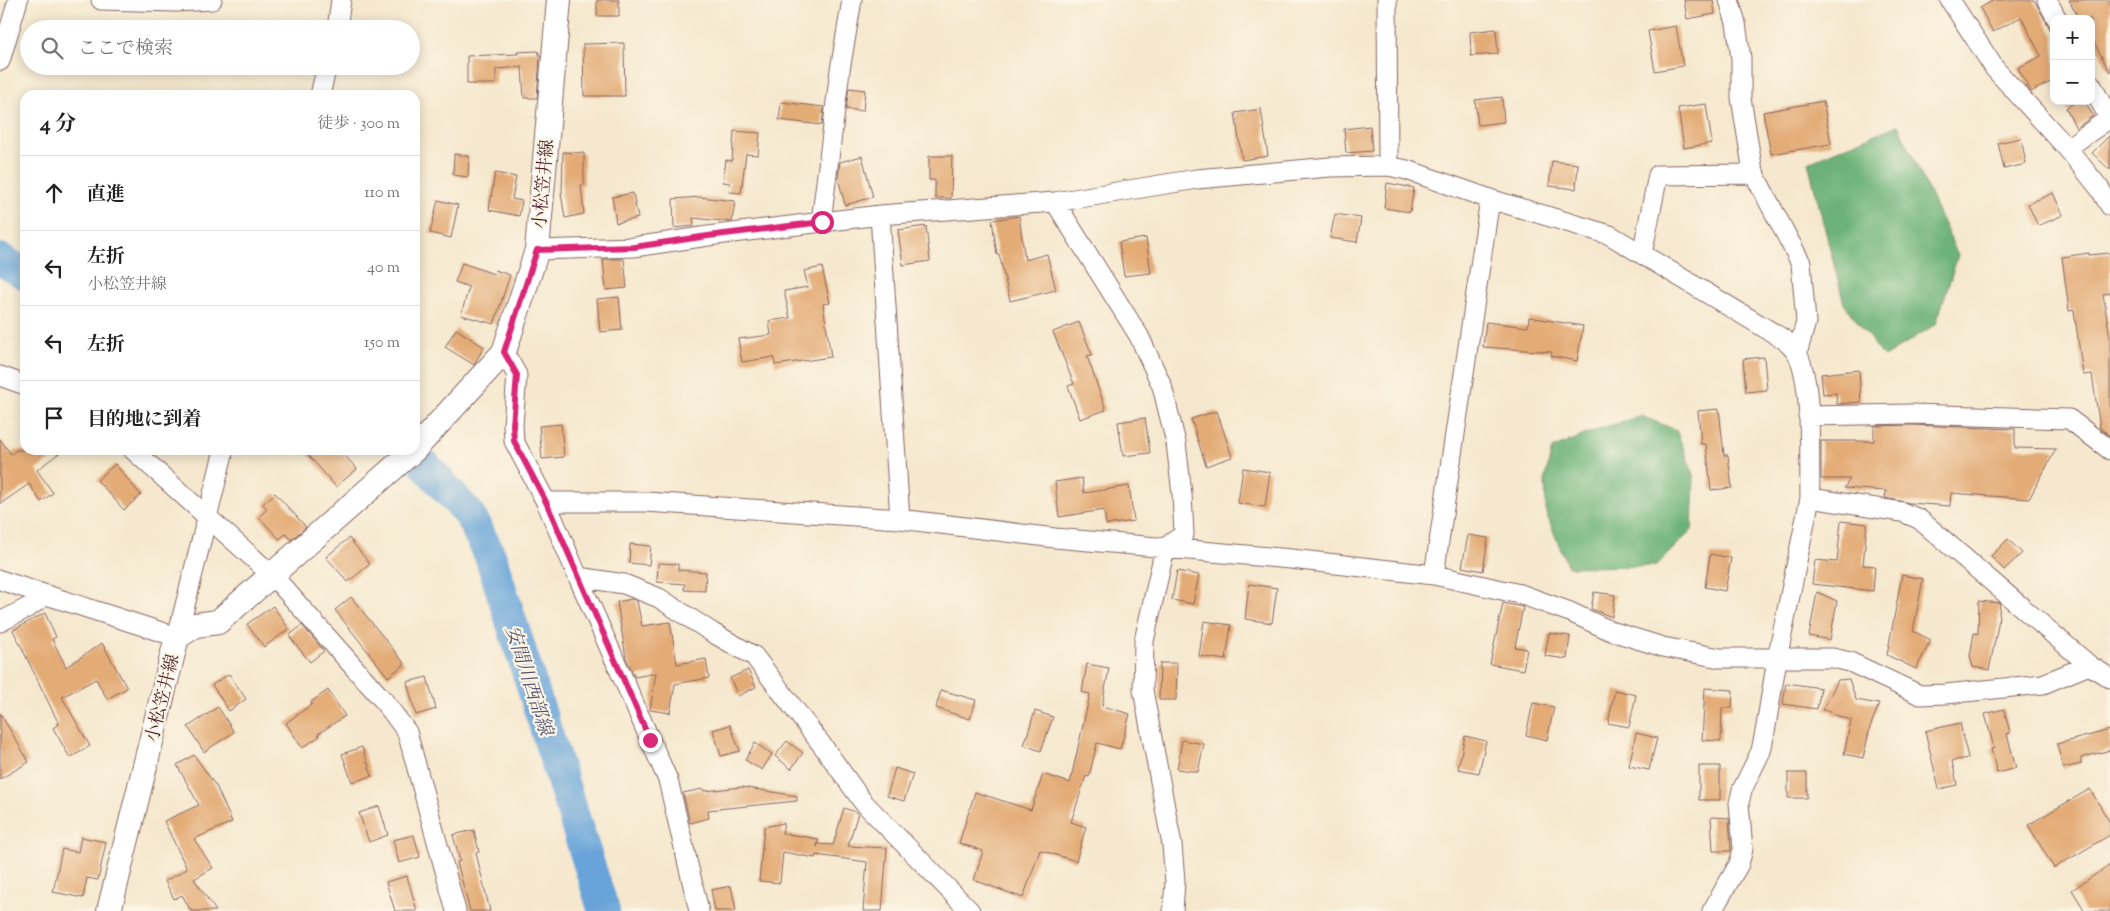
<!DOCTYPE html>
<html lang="ja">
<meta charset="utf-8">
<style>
:root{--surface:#fff;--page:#f2f2f2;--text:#222;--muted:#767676;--line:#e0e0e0}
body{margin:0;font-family:"Sorts Mill Goudy","Noto Serif JP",serif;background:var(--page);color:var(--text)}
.controls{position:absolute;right:15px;top:15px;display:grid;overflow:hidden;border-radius:10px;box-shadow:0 2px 12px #0003}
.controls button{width:45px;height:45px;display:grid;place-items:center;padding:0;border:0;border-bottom:1px solid var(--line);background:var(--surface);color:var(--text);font:25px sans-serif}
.stop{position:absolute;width:15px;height:15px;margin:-11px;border:4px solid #db2777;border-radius:50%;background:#fff}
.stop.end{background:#db2777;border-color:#fff;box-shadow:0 1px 5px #0008}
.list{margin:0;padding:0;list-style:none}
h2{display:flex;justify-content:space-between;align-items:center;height:65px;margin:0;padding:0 20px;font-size:21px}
h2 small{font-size:16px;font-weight:400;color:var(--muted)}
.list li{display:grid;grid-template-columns:32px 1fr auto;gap:15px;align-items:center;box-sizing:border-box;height:75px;padding:0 20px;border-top:1px solid var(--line)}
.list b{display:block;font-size:19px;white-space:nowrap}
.list p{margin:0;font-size:16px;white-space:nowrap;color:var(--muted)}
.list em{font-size:16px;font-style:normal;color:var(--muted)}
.icon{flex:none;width:28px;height:28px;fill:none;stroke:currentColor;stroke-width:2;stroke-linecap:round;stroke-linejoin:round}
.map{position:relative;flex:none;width:2110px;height:911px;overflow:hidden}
.search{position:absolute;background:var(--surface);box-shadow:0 2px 12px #0003;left:20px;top:20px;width:400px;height:55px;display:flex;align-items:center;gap:12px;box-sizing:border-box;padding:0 18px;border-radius:28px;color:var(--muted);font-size:19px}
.panel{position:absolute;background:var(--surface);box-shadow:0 2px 12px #0003;left:20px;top:90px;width:400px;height:365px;border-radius:15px}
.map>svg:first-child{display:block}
.forest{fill:#6cb278;stroke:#5b6852}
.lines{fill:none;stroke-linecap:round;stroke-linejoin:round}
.river{stroke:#68a4d9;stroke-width:32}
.building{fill:#e3ab76}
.minor-casing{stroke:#866564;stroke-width:21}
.major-casing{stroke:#866564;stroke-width:26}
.minor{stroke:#fff;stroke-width:19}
.major{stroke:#fff;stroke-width:24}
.route{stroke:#db2777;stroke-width:6}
.labels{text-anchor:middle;stroke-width:4.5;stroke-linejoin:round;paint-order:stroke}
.street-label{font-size:18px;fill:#4a1f2b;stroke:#fcf5e5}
.water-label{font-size:19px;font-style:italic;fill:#565471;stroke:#fcf5e5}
</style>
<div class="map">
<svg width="2110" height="911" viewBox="0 0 2110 911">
<rect width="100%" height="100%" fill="#fcf5e5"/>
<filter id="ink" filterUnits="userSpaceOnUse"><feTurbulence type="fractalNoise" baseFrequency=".02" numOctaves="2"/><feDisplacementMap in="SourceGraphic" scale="10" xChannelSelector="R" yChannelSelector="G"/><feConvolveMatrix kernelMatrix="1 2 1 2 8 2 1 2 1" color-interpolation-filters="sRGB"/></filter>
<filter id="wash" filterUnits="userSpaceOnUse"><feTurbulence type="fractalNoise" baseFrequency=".0096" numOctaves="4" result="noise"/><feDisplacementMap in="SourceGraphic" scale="20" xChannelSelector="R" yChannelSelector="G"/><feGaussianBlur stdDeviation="1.12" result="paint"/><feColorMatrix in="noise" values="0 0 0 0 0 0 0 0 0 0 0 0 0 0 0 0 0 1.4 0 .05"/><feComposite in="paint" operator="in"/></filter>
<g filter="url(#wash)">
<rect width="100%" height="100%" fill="#f5e8ce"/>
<path class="forest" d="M1898,125L1958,255L1936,324L1884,357L1844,304L1808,162Z
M1641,416L1676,430L1694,475L1692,530L1656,566L1568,567L1546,513L1545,478L1552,449L1596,430Z"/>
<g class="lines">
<path class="river" d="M0,259L25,274
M425,465L469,514L490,555L604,911"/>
</g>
<g id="blocks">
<path class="building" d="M597,0H619V16H597Z
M1684,0H1713L1715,14L1687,19Z
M1994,0H2034L2054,36V80L2031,92L2030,90L2018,68L2041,56L2021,17L1993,32L1980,8Z
M2069,0H2110V72L2091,37V19H2079Z
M1676,26L1683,66L1655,71L1648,31Z
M1496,29L1498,54L1471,56L1470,32Z
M624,43L625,96H584L583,44Z
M538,51L540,56L537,98H524L522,67L496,69V84H467V56L518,54L517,52Z
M849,88L865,90L863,111L846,109Z
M1502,97L1504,122L1478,125L1475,100Z
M1823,101L1831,144L1771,154L1763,112Z
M2077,101H2085L2093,116L2076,128L2066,108Z
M781,102L824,107L822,125L779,120Z
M1706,104L1712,143L1684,148L1678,108Z
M1261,109L1268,156L1242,160L1235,113Z
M1370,126L1372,151L1346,153L1344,129Z
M734,131L760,133L758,155L746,154L741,193L729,192L730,183L723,182L726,160L732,161Z
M2110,135V170L2092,153Z
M2021,138L2026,164L2004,169L1998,143Z
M563,152L584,153V185H581L584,214L565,218L561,193H562Z
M454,154L469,156L468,177L453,175Z
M862,156L873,197L845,205L838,178L840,162Z
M929,156H952L951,198H935V180H929Z
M1552,161L1578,164L1576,189L1549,186Z
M495,173L516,177L512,199L522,201L519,216L489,210Z
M1387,183L1414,188L1410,212L1384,208Z
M633,193L638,218L616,223L612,197Z
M2053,193L2063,215L2038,226L2028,204Z
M700,197L735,201L732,222L693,218L694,226L674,228L673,199Z
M438,200L458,205L451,238L430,233Z
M1335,214L1361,218L1357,242L1330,238Z
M1019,216L1025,260L1047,254L1056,290L1010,301L999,254L997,255L992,220Z
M926,226L930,261L903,265L898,230Z
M1146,238L1151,273L1124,276L1119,242Z
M2089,253V255L2110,253V293L2103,294L2110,337V436L2100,428L2092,374L2083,375L2074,310L2069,311L2062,257Z
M603,259H624L627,288L606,290Z
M462,263L494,274L495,270L510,275L494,324L461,315L469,287L455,282Z
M822,267L830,303L823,304L831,357L775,365L774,357L742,362L738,339L771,335L769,321L790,318L784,291L808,287L804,271Z
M619,297L622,330L600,332L597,299Z
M1529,317L1583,326L1577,361L1551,356L1552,352L1483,347L1486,322L1528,327Z
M1079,322L1092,355L1087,356L1106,410L1080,419L1068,386L1074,384L1053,332Z
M456,329L484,347L474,365L445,347Z
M1764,357L1767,390L1746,392L1743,359Z
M1859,370L1861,402L1837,404L1836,393L1823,394L1821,374Z
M1719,409L1724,455H1728L1732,488L1711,490L1706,444H1701L1698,411Z
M1217,411L1232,457L1206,466L1191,419Z
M1145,418L1150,453L1123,456L1118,422Z
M561,424L564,457L542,459L539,426Z
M1911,425L2015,429V448L2056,449L2029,499L1951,493L1950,506L1910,503L1885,498L1886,491L1844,488L1850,479H1821V441H1874V426Z
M0,439L11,454L16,450H63L37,470L53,493L41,502L29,484L0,504Z
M304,450H340L357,469L336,487Z
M115,464L141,495L124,510L97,480Z
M1243,468L1270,472L1265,507L1238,503Z
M1082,478L1084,493L1129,486L1134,521L1106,525L1104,510L1059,517L1055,482Z
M275,493L306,527L291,540L286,534L279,539L259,517L267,509L263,504Z
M1841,521L1867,524L1863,565L1875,566L1873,591L1812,584L1815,560L1837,562Z
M1468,535L1488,538L1483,571L1462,567Z
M349,538L370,564L348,582L326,557Z
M2008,539L2022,553L2004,570L1991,556Z
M630,544L651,546L649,565L629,563Z
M1710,554L1731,558L1725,591L1705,587Z
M658,563L678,564V570L706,572L705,591L684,590L685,584L657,582Z
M1177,571L1199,575L1193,604L1172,600Z
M1902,575L1923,579L1913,631L1931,640L1916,669L1887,655Z
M1249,584L1277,588L1272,623L1245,619Z
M1594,592L1615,595L1612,617L1591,609Z
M1817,592L1837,601L1830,640L1809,636Z
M351,597L405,664L388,677L335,610Z
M632,599L637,601L642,626L670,622L677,664L706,659L709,678L675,684L670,713L650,710L656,673L635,677L626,658L617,602Z
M1979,601L2000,603L1998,625L1989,670L1973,667L1970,656L1974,633L1978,634Z
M1503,603L1523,607L1515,647L1527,649L1523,670L1490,664Z
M273,606L289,629L264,647L247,624Z
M45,613L56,637L52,639L66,667L102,643L127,688L107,699L96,679L62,697L90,746L70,758L53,728L59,724L13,630Z
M1204,621L1231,625L1226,660L1199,656Z
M302,625L324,651L310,662L289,636Z
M1549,633L1570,636L1567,659L1545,656Z
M1160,663H1177L1176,700H1159Z
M1087,664L1109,668L1102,706L1130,714L1120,749L1097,743L1089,777L1086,776L1071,822L1086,827L1076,861L1040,850L1023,898L974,880L983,851L959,843L975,792L1031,810L1043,774L1070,783L1090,694L1082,692Z
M748,670L756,687L738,696L730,678Z
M229,674L246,699L229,711L212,685Z
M427,677L436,709L416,715L407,682Z
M1849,679L1856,700L1879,704L1870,727L1863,758L1844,754L1851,720L1832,714L1831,711L1823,710L1838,680Z
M1786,683L1821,688L1817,709L1783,704Z
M1705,688L1733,690L1732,708H1722L1721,741L1702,740Z
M328,690L345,716L318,734L320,736L302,748L286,723L312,704L311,702Z
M941,690L976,700L970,719L936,708Z
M1615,690L1636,695L1629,727L1608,723Z
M1533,703L1554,707L1547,740L1526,735Z
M218,707L234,732L204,752L188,727Z
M2004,709L2010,733L2007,734L2016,768L1997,773L1991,749L1994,748L1985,714Z
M1035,711L1053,717L1041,751L1024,745Z
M0,713L29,762L0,779Z
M1960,723L1968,758L1952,761L1957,785L1939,789L1925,731Z
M730,725L740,751L721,756L713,730Z
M2110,730V750L2081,758V764L2063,768L2057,744Z
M1636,733L1657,738L1649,770L1629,766Z
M1465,736L1486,741L1479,773L1458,769Z
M1182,740L1204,744L1198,772L1177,769Z
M787,741L803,753L791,769L775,756Z
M755,743L772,754L762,770L745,760Z
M362,747L372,776L352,782L342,754Z
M194,755L216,786L232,822L194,839L213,868L194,879L216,911H191L182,895L174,899L165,881L187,869L164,821L199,805L177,765Z
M1699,766H1720V800H1699Z
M895,768L913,774L904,801L887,796Z
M1788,773H1807V798H1788Z
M742,787L797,796V801L708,810L709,818L690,823L683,793L703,789L704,791Z
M2090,789L2110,823V835L2054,868L2028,825Z
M379,806L388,835L369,842L359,813Z
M844,808L858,813L848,846L887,848L882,911H863L867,862L816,855L815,858L783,852L780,883L759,881L764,827L784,823L782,833L818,839L817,847L818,844L833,845Z
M1711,817L1729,818L1731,851H1713Z
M474,830L479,852L476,853L490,911H470L457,862L460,861L453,835Z
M414,835L420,857L399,863L393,840Z
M81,837L106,842L98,880L87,878L83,898L53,892L62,849L78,852Z
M2110,865V911H2085L2072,890Z
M407,876L417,911H395L386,882Z
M731,886L736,911H715L711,890Z"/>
</g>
</g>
<g filter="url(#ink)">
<use href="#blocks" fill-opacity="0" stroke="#866564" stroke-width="1"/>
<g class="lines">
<g class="minor-casing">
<path id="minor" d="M101,0L176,2L212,0
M1387,0L1388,166
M1729,0L1736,23L1741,58V98L1753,172L1801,263L1806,322L1797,354
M1950,0L1995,69L2067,148L2100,189L2110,206
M2047,0L2057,19
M337,29L341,0
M0,61L18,0
M2091,84L2109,118
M320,95L327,66
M2067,148L2110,118
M1055,202L1139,336L1162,386L1176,443L1182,494L1184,534L1165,548L1144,641L1143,690L1172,845L1175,881L1173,911
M880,215L900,519
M821,222L840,70L852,0
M537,250L634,247L708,236L880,215L1055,202L1197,179L1330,167L1388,166L1407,170L1490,199L1610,235L1785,340C1789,345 1795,350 1798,355C1813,386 1809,461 1810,498L1902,512L1919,519L2089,665L2110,678
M1642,254L1658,175L1755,174
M504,352L517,375L513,425L514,441L546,502H646L900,519L1055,538L1291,559L1434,575L1520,594L1570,612L1611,631L1663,647L1720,658H1833L1850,662L1920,695L1946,694L2043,684L2089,665
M0,376L25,385
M1808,416L1911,414L2069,419L2110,450
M133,450L273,576L383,700L407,732L456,911
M546,502L578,577L624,584L659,598L713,633L754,656L825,749L863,802L970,911
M1434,575L1490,199
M578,577L668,780L699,911
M0,580L177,637L224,450
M0,622L29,607L46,595
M1712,911L1739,864L1743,849L1739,803L1742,790L1761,751L1765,732L1777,659L1810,498"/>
</g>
<g class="major-casing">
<path id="major" d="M415,449L504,352L537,250L559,0
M109,911L177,637L196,625L218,622L414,450"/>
</g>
<use href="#minor" class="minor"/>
<use href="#major" class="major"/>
</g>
</g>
<g class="lines" filter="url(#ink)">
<path class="route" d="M650,740L546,502L514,441L513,425L517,375L504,352L537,250L634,247L708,236L822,222"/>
</g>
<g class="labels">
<g class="street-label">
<text transform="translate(543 184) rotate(-85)" y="6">小松笠井線</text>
<text transform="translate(162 698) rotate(-76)" y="6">小松笠井線</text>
</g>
<g class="water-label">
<text transform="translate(530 680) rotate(72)" y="7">安間川西部線</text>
</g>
</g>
</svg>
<div class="controls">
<button>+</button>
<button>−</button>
</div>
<div class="stop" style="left:822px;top:222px"></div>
<div class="stop end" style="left:650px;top:740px"></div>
<div class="search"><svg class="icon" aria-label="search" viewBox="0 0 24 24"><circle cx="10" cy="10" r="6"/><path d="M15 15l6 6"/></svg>ここで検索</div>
<section class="panel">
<h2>4 分<small>徒歩 · 300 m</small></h2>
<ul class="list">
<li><svg class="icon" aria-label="ahead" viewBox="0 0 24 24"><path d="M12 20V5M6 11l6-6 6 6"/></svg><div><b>直進</b></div><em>110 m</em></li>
<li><svg class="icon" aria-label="left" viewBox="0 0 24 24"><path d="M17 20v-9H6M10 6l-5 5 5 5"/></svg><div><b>左折</b><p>小松笠井線</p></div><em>40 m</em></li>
<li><svg class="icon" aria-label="left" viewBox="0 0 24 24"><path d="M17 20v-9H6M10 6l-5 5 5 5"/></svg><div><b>左折</b></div><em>150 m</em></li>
<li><svg class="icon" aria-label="arrive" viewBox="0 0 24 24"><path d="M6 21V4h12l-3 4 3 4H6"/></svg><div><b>目的地に到着</b></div></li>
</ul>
</section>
</div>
